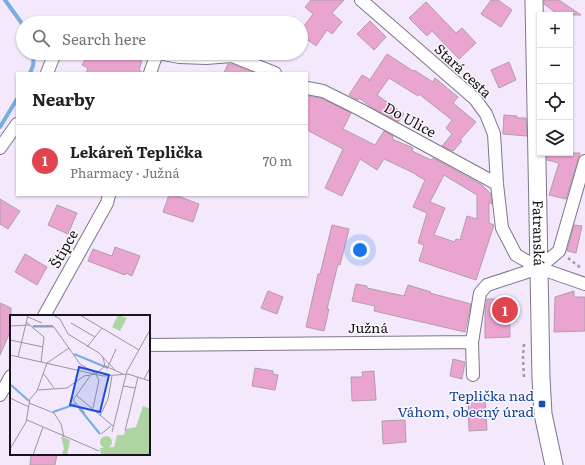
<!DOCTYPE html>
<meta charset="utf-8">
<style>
:root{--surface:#fff;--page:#f2f2f2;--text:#202124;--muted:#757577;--line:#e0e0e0;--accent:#1a73e8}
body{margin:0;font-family:Literata,serif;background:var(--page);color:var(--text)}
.controls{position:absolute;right:12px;top:12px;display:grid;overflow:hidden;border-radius:0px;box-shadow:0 1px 3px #0004}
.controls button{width:36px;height:36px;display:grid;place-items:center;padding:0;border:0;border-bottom:1px solid var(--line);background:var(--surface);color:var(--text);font:20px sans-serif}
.you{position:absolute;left:360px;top:250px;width:14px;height:14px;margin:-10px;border:3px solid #fff;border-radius:50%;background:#1a73e8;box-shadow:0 0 0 6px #1a73e833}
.badge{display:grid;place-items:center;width:26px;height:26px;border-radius:50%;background:var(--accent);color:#fff;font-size:13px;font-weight:700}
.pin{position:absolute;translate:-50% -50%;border:2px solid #fff;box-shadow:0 1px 4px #0006}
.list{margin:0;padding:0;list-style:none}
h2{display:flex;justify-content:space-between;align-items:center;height:52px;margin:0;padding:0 16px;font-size:17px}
h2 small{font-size:13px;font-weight:400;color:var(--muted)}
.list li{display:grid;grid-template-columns:26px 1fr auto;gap:12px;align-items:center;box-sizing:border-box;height:72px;padding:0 16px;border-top:1px solid var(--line)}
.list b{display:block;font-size:15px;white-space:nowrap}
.list p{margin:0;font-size:13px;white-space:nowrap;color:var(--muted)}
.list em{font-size:13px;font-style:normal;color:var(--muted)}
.icon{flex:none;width:22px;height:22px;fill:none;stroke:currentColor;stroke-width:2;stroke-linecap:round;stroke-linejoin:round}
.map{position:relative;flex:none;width:585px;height:465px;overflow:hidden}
.search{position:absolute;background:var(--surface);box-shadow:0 1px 3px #0004;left:16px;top:16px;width:292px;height:44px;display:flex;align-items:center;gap:10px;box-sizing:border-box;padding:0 14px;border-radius:22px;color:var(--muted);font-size:15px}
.panel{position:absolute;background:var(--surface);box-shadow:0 1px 3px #0004;left:16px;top:72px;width:292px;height:124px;border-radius:0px}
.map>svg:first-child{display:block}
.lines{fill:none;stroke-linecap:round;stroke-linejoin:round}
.stream{stroke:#78ade4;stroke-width:4}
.building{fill:#e9a4d0;stroke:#b29eaa;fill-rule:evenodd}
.street-casing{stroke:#807688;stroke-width:14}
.secondary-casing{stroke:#807688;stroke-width:19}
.path{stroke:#a29aa9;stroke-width:2.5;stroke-dasharray:3 3;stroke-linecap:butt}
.street{stroke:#fff;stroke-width:12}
.secondary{stroke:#fff;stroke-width:17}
.transit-dot{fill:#1a4fb4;stroke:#fbf9fd;stroke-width:1.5}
.labels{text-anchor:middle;stroke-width:3;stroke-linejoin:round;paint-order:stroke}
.street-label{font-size:14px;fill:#17131a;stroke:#fbf9fd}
.transit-label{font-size:14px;fill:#164399;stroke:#fbf9fd;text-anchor:end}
.inset-river{fill:none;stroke:#78ade4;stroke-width:2}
.inset-road{fill:none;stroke:#9b93a2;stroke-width:1}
.view{fill:#1d4ed8;fill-opacity:0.15;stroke:#1d4ed8;stroke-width:2}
.inset-edge{fill:none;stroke:#17131a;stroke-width:2}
</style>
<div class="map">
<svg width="585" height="465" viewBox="0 0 585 465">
<rect width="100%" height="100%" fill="#f3e8fc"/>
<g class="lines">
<path class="stream" d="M5,0L23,25
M30,73L33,66L34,53
M0,127L17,99"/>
</g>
<path class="building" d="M311,0H344L332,13L342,22L332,34L327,30L316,46L301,35V30L313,14L305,7Z
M491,0H498L512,10L501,27L481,14Z
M544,0H559L581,15H559L544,4Z
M426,2L456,33L462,28L476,43L459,59L432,31L427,36L409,18Z
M370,21L386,37L374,50L357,34Z
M89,53H108L121,60L123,54L142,61L139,70L143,73H86L88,68L82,65Z
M387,54L413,71L414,70L433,82L435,78L458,97L453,103L476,122L460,140L462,141L453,151L442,146L452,134L446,128L452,120L419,94L418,96L389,78L377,95L404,114L398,122L374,109L359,98L358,100L349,95L362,75L369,79V81Z
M509,62L516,80L499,88L491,70Z
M228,64H231L255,73H224Z
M307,96L321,98L351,113L343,129L375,145L384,131L393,136L392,139L413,148L412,151L431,160L433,158L482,185L491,194L492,204L489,202V223L494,225L476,280L419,261L424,245L418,243L427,213L413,207L425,180L416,175V174L384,159L377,170L360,159L342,196L325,188L343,149L307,130ZM444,175L477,195V219L467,216L460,240L456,239L455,242L434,235L445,208L430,202Z
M504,115L517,116V118H526L527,136L503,134Z
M547,153H580L566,199L549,195L559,163L547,160Z
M169,195H175L199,204L193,222L163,212Z
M0,199L20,211L8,229L0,224Z
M57,205L77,213L68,234L48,225Z
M332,225L349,229L340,265L338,264L327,309H329L324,331L306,327L318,274H320Z
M574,225L582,226L576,253L567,251Z
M115,247L140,256L132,276L126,273L125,275L88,261L93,249L112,256Z
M25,254L47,267L37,285L15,272Z
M356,284L367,286V288L404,296L408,285L431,292L430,293L471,304L465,332L374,311L375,306L352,301Z
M268,291L283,297L277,314L261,308Z
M574,291V297H585V331L554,332L555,297Z
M487,299H509L510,337L485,338V311Z
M0,303L11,308V330L0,355Z
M453,359L465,362L462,379L450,376Z
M255,368L273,371V374L278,375L275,390L252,386Z
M374,371L376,400L352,401L351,377H363L362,372Z
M468,397H485L487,430L469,431Z
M405,420L406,442L383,444L382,421Z
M31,454H57L55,465H30Z"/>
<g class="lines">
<g class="street-casing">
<path id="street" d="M361,0L475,99L486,114L494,134L497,184L502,228L516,255L539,268L585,284
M159,53L179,57L206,58L232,56L275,73
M47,73L55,53
M150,73L157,53
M307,88L323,91L359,109L497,184
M0,148L17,124
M44,316L107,203L109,195
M472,342L473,375
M149,345L472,342L480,293L487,285L539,268L559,251L585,161
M0,395L11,376"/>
</g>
<g class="secondary-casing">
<g id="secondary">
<path id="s1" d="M534,0L541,378L543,414L554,465"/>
</g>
</g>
<path class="path" d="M568,258L581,268
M524,344L523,357L524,379"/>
<use href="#street" class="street"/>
<use href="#secondary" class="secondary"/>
</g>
<rect class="transit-dot" x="538" y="400" width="8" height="8" rx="2"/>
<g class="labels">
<g class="street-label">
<text transform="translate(463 71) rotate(43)" y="5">Stará cesta</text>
<text transform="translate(410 120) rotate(29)" y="5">Do Ulice</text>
<text dy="5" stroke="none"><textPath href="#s1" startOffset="233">Fatranská</textPath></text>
<text transform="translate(64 249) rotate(-61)" y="5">Štipce</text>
<text x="368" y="333">Južná</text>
</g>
<g class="transit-label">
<text x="534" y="401">Teplička nad<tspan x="534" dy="16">Váhom, obecný úrad</tspan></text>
</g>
</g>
<g transform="translate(10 315)">
<rect width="140" height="140" fill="#f3e8fc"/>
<path d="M108,0L117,3L110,16L102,12ZM133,91L140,94V140H91L90,133L104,132L107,120H114L116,114L126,112ZM51,121L60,125L57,140H51L54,134ZM90 127a6 6 0 1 1 12 0a6 6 0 1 1-12 0Z" fill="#aed4a1"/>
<path class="inset-river" d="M23,11H43M64,39L98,53M1,70L19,86M69,93L90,119M43,97L66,89"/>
<path class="inset-road" d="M43,0L50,4L58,19L89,38L105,55M70,0L129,35M18,2L32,8M16,7L34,22L31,47M61,8L85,22M0,11L20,10M22,12H44L70,49L85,58L89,65L83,93M0,25L33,32M77,32L92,13M0,40L93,61L118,59L140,66M8,42L18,0M93,42L95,51L113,59M98,52L106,34M33,58L44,73M86,59L95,51M134,64L140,53M113,71L125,73M28,75L57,73L74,61L86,59M66,80L103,111M0,83L19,92M19,88L44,98L51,109L54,122M75,98L63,85L80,61M90,101L98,84L102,61M17,105L89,136M115,116L128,62M102,117L117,56L140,15M91,119L101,111M0,134L16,107L20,84L27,76L37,48L59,33M23,140L33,112"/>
<path class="view" d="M69,52L99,60L90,97L60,90Z"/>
<rect width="140" height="140" class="inset-edge"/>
</g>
</svg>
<div class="controls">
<button>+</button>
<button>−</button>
<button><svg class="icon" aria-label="locate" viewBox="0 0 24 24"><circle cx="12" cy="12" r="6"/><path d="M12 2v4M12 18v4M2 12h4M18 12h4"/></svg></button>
<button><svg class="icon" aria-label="layers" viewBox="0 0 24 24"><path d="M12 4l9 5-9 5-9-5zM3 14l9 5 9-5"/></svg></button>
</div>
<div class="you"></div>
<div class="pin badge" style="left:505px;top:310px;background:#e0444e">1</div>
<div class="search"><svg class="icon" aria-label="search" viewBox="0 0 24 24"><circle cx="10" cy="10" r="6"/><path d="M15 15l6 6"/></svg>Search here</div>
<section class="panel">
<h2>Nearby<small></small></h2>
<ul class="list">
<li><span class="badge" style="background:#e0444e">1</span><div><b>Lekáreň Teplička</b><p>Pharmacy · Južná</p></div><em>70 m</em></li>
</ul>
</section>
</div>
